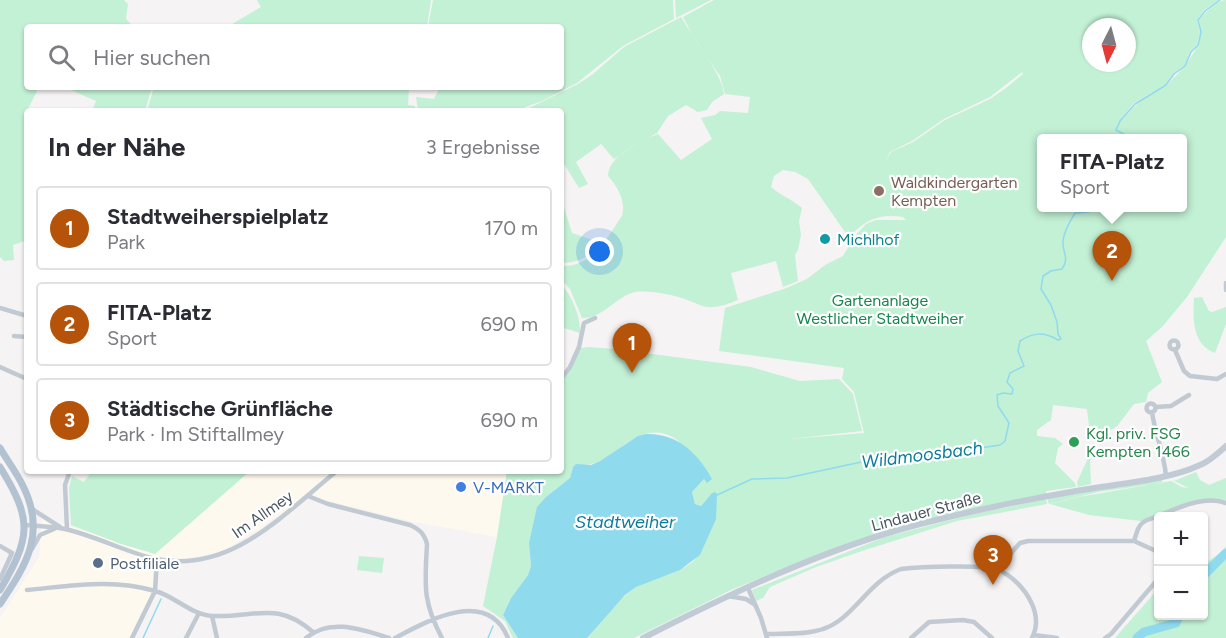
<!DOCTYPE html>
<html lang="de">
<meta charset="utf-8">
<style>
:root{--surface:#fff;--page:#f7f7f7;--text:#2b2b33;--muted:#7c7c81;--line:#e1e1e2;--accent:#b45309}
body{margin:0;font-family:Figtree,sans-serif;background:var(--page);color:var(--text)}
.controls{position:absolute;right:18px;bottom:18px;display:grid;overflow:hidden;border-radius:6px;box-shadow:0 2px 4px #0004}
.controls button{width:54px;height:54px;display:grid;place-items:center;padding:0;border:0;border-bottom:2px solid var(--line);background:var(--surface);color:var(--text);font:30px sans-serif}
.compass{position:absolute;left:1082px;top:18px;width:54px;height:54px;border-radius:50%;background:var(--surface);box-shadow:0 2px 4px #0004;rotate:186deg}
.you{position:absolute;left:600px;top:252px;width:21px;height:21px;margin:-15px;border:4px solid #fff;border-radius:50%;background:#1a73e8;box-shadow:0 0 0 9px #1a73e833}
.badge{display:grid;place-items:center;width:39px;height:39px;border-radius:50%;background:var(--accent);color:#fff;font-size:20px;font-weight:700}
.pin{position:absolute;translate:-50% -50px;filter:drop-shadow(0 2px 3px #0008)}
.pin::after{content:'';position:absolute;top:32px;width:21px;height:18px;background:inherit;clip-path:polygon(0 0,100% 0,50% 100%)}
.popup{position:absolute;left:1037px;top:134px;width:150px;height:78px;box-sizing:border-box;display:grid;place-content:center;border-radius:6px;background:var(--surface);filter:drop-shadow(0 2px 4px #0005);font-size:20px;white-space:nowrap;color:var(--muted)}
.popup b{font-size:22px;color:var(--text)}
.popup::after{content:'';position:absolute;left:50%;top:100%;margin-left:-12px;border:12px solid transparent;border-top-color:var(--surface)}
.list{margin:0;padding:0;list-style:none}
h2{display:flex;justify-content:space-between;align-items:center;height:78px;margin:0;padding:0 24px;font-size:26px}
h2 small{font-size:20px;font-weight:400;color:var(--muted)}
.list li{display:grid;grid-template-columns:39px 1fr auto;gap:18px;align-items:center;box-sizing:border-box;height:84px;margin:0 12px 12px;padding:0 12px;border:2px solid var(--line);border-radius:6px}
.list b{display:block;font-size:22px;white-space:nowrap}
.list p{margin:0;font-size:20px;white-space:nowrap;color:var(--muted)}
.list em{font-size:20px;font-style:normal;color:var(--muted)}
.icon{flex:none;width:33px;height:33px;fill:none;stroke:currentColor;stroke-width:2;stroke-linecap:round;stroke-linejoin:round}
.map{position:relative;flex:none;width:1226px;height:638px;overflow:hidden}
.search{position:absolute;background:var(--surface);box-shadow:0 2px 4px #0004;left:24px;top:24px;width:540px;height:66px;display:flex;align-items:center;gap:15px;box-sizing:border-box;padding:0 21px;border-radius:6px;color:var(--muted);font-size:22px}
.panel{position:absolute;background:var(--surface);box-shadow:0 2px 4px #0004;left:24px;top:108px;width:540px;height:366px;border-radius:6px}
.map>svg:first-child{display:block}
.commercial{fill:#fdf9ef}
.green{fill:#c3f1d5;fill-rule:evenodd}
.water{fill:#90daee}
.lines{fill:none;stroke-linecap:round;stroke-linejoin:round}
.stream{stroke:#90daee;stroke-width:1.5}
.river{stroke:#90daee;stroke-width:9}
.street{stroke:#c1cad2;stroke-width:4.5}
.secondary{stroke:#c1cbd6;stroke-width:6}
.primary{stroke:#b3c2d1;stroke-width:7}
.education-dot{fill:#8d6e63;stroke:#fff;stroke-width:2}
.culture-dot{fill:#0f9aa8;stroke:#fff;stroke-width:2}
.leisure-dot{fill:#2e9e5b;stroke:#fff;stroke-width:2}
.shop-dot{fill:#3f7fe0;stroke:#fff;stroke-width:2}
.service-dot{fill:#5c6f8a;stroke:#fff;stroke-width:2}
.labels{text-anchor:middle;stroke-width:4.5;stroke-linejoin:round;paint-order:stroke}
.education-label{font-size:16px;fill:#785e54;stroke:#fff;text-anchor:start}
.culture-label{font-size:16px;fill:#0d838f;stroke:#fff;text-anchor:start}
.park-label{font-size:16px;fill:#17864f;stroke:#fff}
.leisure-label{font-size:16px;fill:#27864d;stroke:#fff;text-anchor:start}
.shop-label{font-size:16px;fill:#366cbe;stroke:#fff;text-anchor:start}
.street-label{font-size:16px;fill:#4a5661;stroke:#fff}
.service-label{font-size:16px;fill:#4e5e75;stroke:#fff;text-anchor:start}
.water-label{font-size:18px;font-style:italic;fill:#0c7c9b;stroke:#fff}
</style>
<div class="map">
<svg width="1226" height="638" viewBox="0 0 1226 638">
<rect width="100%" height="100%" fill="#f5f3f3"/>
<path class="commercial" d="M250,471H507L497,537L414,522L316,498L308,493L261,528L222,552L183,559L155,556L157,589L134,638H0V618L39,557L42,517L155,554Z"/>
<path class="green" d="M0,0H124L128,4L126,19L134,27H27V87H39L27,111V240L13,245L14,260L4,261L0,257Z
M257,0H431L427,27H227L261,7Z
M433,0H673L674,19L623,46L577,83L542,101L515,111H418L416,97L434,99L440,87H561V27H428Z
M675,0H711L676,18Z
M714,0H1219L1204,10L1197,20L1200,32L1197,44L1190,52L1185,65L1173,74L1166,84L1134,103L1122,118L1123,119C1132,108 1140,101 1151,94C1157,90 1164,88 1168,84C1184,67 1206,46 1199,20C1206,12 1215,1 1226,0V237L1187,297L1162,327L1146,341L1162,382L1148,393L1146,402L1134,404L1118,425L1113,429L1093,435L1092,426H1089L1087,409L1053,405L1051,420L1037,430V436L1055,438L1063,444L1058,448L1055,463L1075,483L1076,487L1046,491V494L884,532L804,560L731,590L634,638H587C599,624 623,594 638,586C651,579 667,576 681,569C712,555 709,523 712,493L701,506L695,504L692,492L704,479C697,469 686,447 677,440C647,419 624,448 600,461C592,465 582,465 573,467L570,478L546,497L529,543L531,566L528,575L511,598L503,615L518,638H513L505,621L483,606L497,537L507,471H561V381L580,348L589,347L614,349L751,367L800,381L839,379L853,394L862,431L790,439L864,433L854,392L842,379L844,368L719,351L725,308L784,289L807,279L825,265L843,256L855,236L866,224L876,220H906L903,217C881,214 869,218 853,233L845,232L808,179L795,172L783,170L774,176L771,187C781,196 792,199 802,208L799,221L801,235L798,250L795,255L798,281L783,287L776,261L731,273L738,300C728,304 718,308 707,307C701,306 696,303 690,301C675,295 651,290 635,292C616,296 603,319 582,318L570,289L561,279V266C593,267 606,239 622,216C626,201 618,187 608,176C609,159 626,151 639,143L614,159L601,144L576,162L588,184L579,188L561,159V111H528L527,109L578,84L593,74L624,47L681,17C693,38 722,73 724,94L712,102L707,110L698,112L686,105L668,116L657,133L648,138L658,134L681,160L712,139L701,118L715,115L720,111L748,113L750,97L725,94L720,76L693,36L683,17ZM1091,27H1127V63H1091ZM1022,72L1023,74L1006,88L990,99L945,120L913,142L891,152L885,162L890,152L912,141L944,119L990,97ZM1042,138H1182V208H1042Z
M64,87H152L145,111H92L96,101Z
M154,87H415V90L409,89L408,105L415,106L416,111H147Z
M561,198L572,233L601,243C589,257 579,263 561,263Z
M561,284C572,296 581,317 580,333L561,327Z
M1202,297L1209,311L1212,312L1226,307V324L1215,353C1192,344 1193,319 1194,298Z
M1092,450L1094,453L1090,461L1091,484L1078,487L1077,482Z
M92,471H250L155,554L121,544L71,525L69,488L72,476L84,482Z
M1196,472L1200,480L1209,485L1226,478V502L1206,499L1141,521L1089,515L1050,504L1079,497L1171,481L1182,487L1189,488L1174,481Z
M1162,479L1163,483L1154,484L1098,492L1049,504L1047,498Z
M1046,499L1047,504L957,521L862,551L816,567L770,587L763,598L756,601L752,590L885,537L970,515Z
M1226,546V638H1115L1158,589V616H1204V564L1223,551Z
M359,556L384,558L382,573L357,570Z"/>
<path class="water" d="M646,434C677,433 698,453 712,479L707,483L704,479L692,492L695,504L701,506L712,493L716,492L717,495L716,519L700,555L680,570L636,587L625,595L587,638H518L503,615L511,598L528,575L531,566L529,543L537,507L546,497L570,478L573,467L576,464L591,465L600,461L638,436Z"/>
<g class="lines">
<path class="stream" d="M1131,138L1116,130L1120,121L1135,104L1166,85L1174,74L1185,66L1191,52L1198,45L1201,32L1198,20L1205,11L1220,0
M717,495L752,479L787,478L866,461L901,460L1000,445L1005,441L1009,423L998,406L997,395L1003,393L1012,394L1013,389L1007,382L1010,373L1024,366L1018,351L1020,341C1034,332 1044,332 1058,340L1061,339L1058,334L1057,322L1051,305L1041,289L1043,276L1051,271L1062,269C1070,258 1062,252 1063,241C1064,231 1070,221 1075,213L1089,212L1093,208
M143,638L161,599
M488,638L493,626"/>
<path class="river" d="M1204,575L1226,553
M1137,638L1144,632L1176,623L1179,616"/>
<path class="street" d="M1226,283V290
M0,308L27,316
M14,336L27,337
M1169.5 345a4.5 4.5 0 1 1 9 0a4.5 4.5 0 1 1-9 0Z
M1175,350L1184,371L1190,376L1217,379L1226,374
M0,367L27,379
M561,379L570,367L579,347L584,323L595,318
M1146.5 408a4.5 4.5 0 1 1 9 0a4.5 4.5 0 1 1-9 0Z
M1156,407L1171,406L1189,395
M1152,412C1155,434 1164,453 1166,476
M308,496L328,504L410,525C420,530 424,533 427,544C425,584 422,601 442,638
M32,509L60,527
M25,525C38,526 52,526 65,529C96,536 125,552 156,559C232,574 284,513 337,471
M67,529L65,485L70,471
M1134,541C1137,532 1138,524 1147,520C1172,512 1199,494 1226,503
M0,546L12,553L0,579
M32,549L40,535L54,529
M997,569L1020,543L1028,541H1134L1156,551L1158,555
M748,588L761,618L767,638
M27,590C70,586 113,578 155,591C175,596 191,615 213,616C255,618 276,600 313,632
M728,596L746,599L754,604
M212,616L217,638
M766,634C784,633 806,635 823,629C854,619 868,581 901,569C918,567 986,564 999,570C1012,576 1025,589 1031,602C1037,614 1038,626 1032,638
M1034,635L1057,638
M132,638L155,591L157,559
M186,638L199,613
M306,638C330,617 363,630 389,638
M395,638C427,621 487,587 508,638
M911,638L929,622L963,620L974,622L992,638
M1105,638L1111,634L1158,579"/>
<path class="secondary" d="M643,638C732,593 823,549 920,524C971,511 1024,500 1076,491C1114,484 1166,481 1200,465C1210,461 1218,453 1226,446"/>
<path class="primary" d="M0,448C7,460 16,472 22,484C47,532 27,564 0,604
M0,467C33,520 31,537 0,590"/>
</g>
<circle class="education-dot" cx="879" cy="191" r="6"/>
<circle class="culture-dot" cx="825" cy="239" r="6"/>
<circle class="leisure-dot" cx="1074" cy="442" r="6"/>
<circle class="shop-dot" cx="461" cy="487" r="6"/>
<circle class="service-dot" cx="98" cy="563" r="6"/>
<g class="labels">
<g class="education-label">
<text x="891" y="188">Waldkindergarten<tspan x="891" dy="18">Kempten</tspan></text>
</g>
<g class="culture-label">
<text x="837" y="245">Michlhof</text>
</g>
<g class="park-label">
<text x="880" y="306">Gartenanlage<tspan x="880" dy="18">Westlicher Stadtweiher</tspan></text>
</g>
<g class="leisure-label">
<text x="1086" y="439">Kgl. priv. FSG<tspan x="1086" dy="18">Kempten 1466</tspan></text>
</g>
<g class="shop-label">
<text x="473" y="493">V-MARKT</text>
</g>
<g class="street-label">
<text transform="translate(926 511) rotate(-15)" y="6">Lindauer Straße</text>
<text transform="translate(262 514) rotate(-35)" y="6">Im Allmey</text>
</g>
<g class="service-label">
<text x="110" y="569">Postfiliale</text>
</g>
<g class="water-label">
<text transform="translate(922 455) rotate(-7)" y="6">Wildmoosbach</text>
<text x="625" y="528">Stadtweiher</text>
</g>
</g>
</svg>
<div class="controls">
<button>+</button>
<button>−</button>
</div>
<svg class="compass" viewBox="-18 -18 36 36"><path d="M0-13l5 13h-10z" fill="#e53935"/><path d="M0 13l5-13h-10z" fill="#7c7c81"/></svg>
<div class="you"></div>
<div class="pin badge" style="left:632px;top:373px">1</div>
<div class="pin badge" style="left:1112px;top:281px">2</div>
<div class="popup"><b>FITA-Platz</b>Sport</div>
<div class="pin badge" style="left:993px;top:585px">3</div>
<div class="search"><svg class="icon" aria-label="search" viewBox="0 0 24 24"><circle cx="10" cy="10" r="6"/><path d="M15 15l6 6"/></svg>Hier suchen</div>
<section class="panel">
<h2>In der Nähe<small>3 Ergebnisse</small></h2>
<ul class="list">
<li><span class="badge">1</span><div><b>Stadtweiherspielplatz</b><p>Park</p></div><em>170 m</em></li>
<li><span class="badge">2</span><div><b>FITA-Platz</b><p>Sport</p></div><em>690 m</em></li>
<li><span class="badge">3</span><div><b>Städtische Grünfläche</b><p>Park · Im Stiftallmey</p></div><em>690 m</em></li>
</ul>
</section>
</div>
